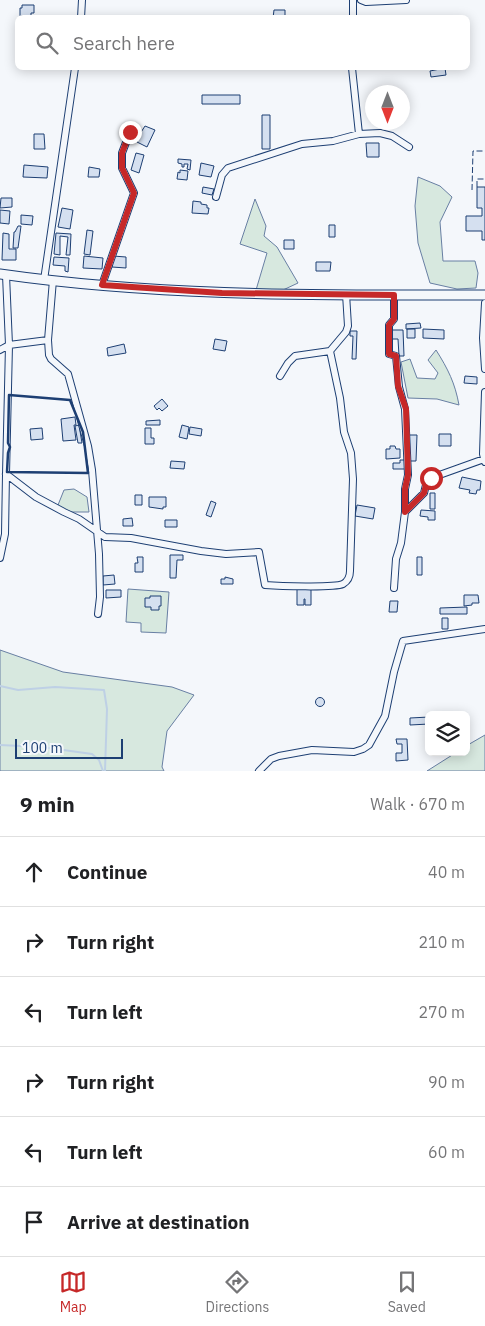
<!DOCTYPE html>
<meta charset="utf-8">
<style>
:root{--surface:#fff;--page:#f2f2f2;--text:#202124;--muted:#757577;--line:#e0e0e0;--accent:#c62828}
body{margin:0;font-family:"IBM Plex Sans",sans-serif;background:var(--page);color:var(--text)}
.controls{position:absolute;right:15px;bottom:15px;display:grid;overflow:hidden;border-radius:8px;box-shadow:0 2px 12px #0003}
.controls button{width:45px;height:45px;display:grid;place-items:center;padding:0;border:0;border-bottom:1px solid var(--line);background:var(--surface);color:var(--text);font:25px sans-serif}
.compass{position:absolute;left:365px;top:85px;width:45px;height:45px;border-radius:50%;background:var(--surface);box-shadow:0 2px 12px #0003;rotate:180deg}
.scale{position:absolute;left:15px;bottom:12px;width:108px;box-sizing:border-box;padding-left:5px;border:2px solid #1d3f73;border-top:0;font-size:14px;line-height:18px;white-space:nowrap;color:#1d3f73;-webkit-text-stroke:4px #f4f7fb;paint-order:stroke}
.stop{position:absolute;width:15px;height:15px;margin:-11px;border:4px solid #c62828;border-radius:50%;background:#fff}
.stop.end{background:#c62828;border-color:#fff;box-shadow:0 1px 5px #0008}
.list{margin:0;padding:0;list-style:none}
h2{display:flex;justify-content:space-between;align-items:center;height:65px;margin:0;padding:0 20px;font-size:21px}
h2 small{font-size:16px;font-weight:400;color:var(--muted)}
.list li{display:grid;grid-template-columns:32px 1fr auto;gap:15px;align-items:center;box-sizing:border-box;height:70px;padding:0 20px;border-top:1px solid var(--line)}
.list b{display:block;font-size:19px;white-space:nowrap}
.list em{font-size:16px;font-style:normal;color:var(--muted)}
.icon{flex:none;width:28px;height:28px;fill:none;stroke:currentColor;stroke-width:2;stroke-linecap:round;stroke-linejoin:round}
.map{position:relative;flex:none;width:485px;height:771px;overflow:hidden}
.search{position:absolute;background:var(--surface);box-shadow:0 2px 12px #0003;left:15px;right:15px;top:15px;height:55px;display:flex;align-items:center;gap:12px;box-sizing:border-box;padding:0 18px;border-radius:8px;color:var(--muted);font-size:19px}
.sheet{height:485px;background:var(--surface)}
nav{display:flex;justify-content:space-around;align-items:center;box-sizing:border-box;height:70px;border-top:1px solid var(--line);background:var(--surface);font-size:14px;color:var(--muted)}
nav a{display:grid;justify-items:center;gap:2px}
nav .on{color:var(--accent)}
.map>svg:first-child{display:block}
.green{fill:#d7e8df;stroke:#687fa3}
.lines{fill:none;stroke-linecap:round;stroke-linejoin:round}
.stream{stroke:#bed0e5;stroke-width:2}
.building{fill:#d5e0f0;stroke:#1d3f73}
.street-casing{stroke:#1d3f73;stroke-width:8}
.secondary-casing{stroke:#1d3f73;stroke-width:11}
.street{stroke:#f4f7fb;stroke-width:6}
.secondary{stroke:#f4f7fb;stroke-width:9}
.fence{stroke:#1d3f73;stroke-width:1;stroke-dasharray:6 2.5;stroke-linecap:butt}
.wall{stroke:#1d3f73;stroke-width:2.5}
.route{stroke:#c62828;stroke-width:6}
</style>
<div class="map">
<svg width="485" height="771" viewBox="0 0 485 771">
<rect width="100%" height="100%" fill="#f4f7fb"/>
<path class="green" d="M418,177L440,186L452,197L440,222L443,261H475L478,273L476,288L457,289L430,283L418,243L415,206Z
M255,199L266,226L264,236L277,247L298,283L283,290H256L267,253L240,244Z
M436,350C448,369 455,383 459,405L437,399L408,398L401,362L410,359L417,378L435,379L438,373L428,360Z
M74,489L87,497L89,512H65L58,505L64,490Z
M128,589L169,592L166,633L141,632V623L126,622Z
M0,650L63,672L172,687L194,695L167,731L162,767L164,771H0Z
M485,735V771H427L457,752H466V746Z"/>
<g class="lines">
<path class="stream" d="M0,686L18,690L55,687L104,690L107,709L105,771
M0,745L42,747L92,754L99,760L103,771"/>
</g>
<path class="building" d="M22,5H34V13H31V16H20V8H22Z
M274,10H285V17L273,18Z
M445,68L446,75L431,77L430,71Z
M202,95H240V104H202Z
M262,115H270V149H262Z
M145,126L155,130L147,147L137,142L138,141L136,140Z
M34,134H44L45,149H34Z
M366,143H379V157H367Z
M136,153L144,155L139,173L131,170Z
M178,159L191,160L190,170L187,169L188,164H184V167H182V164L178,163Z
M201,163L214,166L211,177L199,175Z
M24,165L48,167L47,178L23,177Z
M89,167L100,169L99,177H88Z
M180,170L188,171L187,180L177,179L178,172L180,173Z
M203,187L214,189L212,195L202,193Z
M477,187H485V240H482V231H466V216H482V208H477Z
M1,198H12V207L0,208Z
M193,201L201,202V204L207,205V208H209L208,214L192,213Z
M62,208L73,210L70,229L58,227Z
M0,210L10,211L9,224L0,223Z
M21,215L33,216L32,225L21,224Z
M329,225H335V237H329Z
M18,226H21L18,248H13L14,232H15Z
M87,230L93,231L90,255L84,254Z
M3,233L9,234V249H16V260H2Z
M56,233L71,234L70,255H66L68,237L60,236V255L54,254Z
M284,240H294V249H284Z
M84,256L103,258L102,269L83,268Z
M113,256L126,257V268L112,267Z
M54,257L69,258L68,272L65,271V266L53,265Z
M316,262H331L330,271H316Z
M420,323L421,328L406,329V324Z
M407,329H415V338H407Z
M423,329L444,330V339L423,338Z
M389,330H403L404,356H399L398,339H390Z
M350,331H357L356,359H352L353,336H350Z
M215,339L227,341L225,351L213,349Z
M124,344L126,353L108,356L107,348Z
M465,376L477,377V384L464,383Z
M162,399L168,406L162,411L159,408L157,410L154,406Z
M75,417L76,425H74L76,440L63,441L61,419Z
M160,420V425H146V421Z
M79,425L82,443H78L75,426Z
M182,425L189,427L187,439L179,437Z
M190,427L202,429L201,436L189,434Z
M42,428L43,439L31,440L30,429Z
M145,428H151V438H154V444H145Z
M439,434H451V446H439Z
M408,435H417L416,461H407Z
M390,446H395L396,449H400V458L386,459V449H390Z
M400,460H405V469H393V463H400Z
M171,461L185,462L184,469L170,468Z
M462,477L481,481L480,490H477L476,494L469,493L470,490L459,488Z
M430,493H435V509H430Z
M135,495H142V505H135Z
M149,497H166V507H163V509L149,507Z
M211,501L216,503L211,517L206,515Z
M357,505L375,508L373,519L355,516Z
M421,510L435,511V520H428V517L420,516Z
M132,518L133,526H123V519Z
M165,520H177V527H165Z
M170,555H183V560H177L176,578H170Z
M137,557H143V572H135V563H138Z
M417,557H422V575H417Z
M114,575L115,584L103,585V576Z
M225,577L233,579V584H221V579H225Z
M297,589H311V605H305V599H304V605H297Z
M106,590H121V597L106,598Z
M464,595H478L479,603H472V605L464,606Z
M150,596H161V606H159V610H151V607H145V598H150Z
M390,601H398L397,612H389Z
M467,607V614H440V608Z
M442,618H448V629H442Z
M315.5 702a4.5 4.5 0 1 1 9 0a4.5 4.5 0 1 1-9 0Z
M429,717V724L410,725V718Z
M396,739H407L408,760L396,761V753H402V744H397Z"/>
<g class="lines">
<g class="street-casing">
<path id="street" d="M361,0L366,2L406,0
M81,18L82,0
M353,18V0
M352,68L359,134
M216,197L222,175L228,168L302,144L333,141L359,134L380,133L392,136L409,147
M44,280L75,68
M53,280L48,340L49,355L51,359L68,374L88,446L92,470L99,554L100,597L98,614
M102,285L134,193L122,168V153L130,132
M394,295V319L389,325V354L396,356L399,387L405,409L408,475L405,489V512
M485,303L483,338L485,369
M0,350L9,345L48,340
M280,376L288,363L295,356L330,351L346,332L348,326L346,294
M485,462L483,454L485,392
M6,474L36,497L64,512L79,519L105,537L131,538L201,551L226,554L259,552L265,585C278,586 334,588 343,584C348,581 350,576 350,571L353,479L351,453L344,432L340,398L330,351
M0,558L5,534L6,474L9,345L6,275
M394,588L396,559L401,543L405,512L424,493L426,485L431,478L484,459
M259,771L271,759L279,756L312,750L354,752L363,749L369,745L385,716L394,672L403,641L485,629"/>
</g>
<g class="secondary-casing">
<path id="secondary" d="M0,274C160,297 324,295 485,295"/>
</g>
<use href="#street" class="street"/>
<use href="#secondary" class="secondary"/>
<path class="fence" d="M477,187V179H485
M472,190L473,151H485"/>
<path class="wall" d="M9,395L70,400L83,432L88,473L7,472L8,453L10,447L8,443Z"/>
</g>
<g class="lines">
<path class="route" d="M130,132L122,153V168L134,193L102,285L222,293L394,295V319L389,325V354L396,356L398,386L406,409L408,475L405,489V512L424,493L426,485L431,478"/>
</g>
</svg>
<div class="controls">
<button><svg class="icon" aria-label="layers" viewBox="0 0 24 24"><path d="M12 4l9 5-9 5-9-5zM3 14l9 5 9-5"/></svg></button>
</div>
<svg class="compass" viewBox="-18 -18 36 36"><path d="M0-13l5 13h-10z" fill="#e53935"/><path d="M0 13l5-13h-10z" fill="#757577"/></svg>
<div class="scale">100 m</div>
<div class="stop" style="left:431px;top:478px"></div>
<div class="stop end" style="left:130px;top:132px"></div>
<div class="search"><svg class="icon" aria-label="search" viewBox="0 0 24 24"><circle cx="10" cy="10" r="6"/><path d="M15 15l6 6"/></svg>Search here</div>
</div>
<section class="sheet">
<h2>9 min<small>Walk · 670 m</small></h2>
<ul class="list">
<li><svg class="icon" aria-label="ahead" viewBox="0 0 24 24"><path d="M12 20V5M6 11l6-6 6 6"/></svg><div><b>Continue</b></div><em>40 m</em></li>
<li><svg class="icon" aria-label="right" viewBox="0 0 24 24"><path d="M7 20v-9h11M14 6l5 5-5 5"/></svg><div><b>Turn right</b></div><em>210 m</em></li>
<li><svg class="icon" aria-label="left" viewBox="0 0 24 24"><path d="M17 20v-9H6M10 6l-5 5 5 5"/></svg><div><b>Turn left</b></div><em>270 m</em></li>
<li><svg class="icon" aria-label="right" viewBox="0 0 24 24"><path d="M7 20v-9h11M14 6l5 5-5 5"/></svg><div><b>Turn right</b></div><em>90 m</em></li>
<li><svg class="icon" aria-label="left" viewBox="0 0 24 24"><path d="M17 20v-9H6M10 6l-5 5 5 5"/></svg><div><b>Turn left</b></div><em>60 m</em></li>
<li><svg class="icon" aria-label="arrive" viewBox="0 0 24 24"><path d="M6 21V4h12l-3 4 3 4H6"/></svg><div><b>Arrive at destination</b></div></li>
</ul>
</section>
<nav>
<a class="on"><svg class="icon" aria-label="map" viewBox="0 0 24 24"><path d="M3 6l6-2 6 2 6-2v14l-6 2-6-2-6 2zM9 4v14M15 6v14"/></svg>Map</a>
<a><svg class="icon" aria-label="directions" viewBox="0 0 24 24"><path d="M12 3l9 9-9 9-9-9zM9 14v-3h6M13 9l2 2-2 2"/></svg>Directions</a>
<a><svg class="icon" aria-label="saved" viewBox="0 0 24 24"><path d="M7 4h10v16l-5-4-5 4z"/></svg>Saved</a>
</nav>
